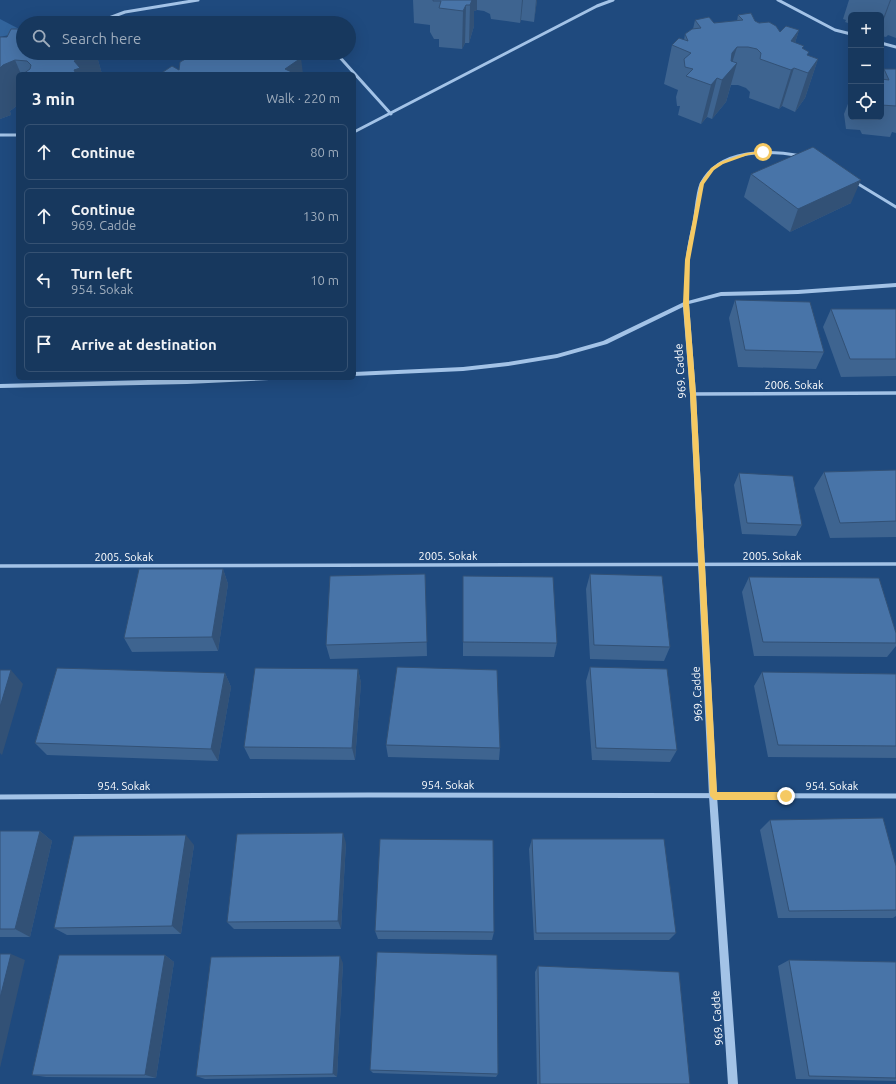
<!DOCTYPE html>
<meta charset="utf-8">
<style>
:root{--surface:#17385e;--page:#203f64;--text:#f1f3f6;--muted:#9eacbc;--line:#365273}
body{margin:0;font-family:Ubuntu,sans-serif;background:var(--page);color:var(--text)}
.controls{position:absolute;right:12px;top:12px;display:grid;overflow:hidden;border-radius:6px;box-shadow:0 4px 16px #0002}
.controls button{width:36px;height:36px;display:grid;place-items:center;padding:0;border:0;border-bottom:1px solid var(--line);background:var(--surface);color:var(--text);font:20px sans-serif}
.stop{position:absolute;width:12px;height:12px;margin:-9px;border:3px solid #f5c963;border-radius:50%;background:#fff}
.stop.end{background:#f5c963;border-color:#fff;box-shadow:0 1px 4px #0008}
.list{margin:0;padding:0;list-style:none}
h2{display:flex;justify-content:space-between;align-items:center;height:52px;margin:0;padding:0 16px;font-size:17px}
h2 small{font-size:13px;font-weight:400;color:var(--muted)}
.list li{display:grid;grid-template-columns:26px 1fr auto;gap:12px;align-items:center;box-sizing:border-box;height:56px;margin:0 8px 8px;padding:0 8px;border:1px solid var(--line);border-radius:6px}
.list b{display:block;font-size:15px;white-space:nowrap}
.list p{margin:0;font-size:13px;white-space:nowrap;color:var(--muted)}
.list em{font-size:13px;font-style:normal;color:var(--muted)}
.icon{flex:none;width:22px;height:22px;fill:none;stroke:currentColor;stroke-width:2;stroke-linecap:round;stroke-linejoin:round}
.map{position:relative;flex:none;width:896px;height:1084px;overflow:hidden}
.search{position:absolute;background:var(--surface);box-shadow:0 4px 16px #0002;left:16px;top:16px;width:340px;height:44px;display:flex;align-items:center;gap:10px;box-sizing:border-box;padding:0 14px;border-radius:22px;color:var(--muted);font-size:15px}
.panel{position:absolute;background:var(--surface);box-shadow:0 4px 16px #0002;left:16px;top:72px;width:340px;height:308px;border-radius:6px}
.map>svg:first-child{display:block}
.green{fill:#32649c}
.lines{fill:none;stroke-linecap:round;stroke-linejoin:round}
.minor-far2{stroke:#a3c3e7;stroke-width:3}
.minor-far1{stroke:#a3c3e7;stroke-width:3.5}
.minor{stroke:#a3c3e7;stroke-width:5}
.tertiary{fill:#a3c3e7;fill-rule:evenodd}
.wall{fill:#3e6490}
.shaded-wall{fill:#325176}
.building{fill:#4874a8;stroke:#325176}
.route{fill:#f5c963}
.labels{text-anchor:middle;stroke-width:4;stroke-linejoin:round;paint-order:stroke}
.street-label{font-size:11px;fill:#fff;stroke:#1f4a7e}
</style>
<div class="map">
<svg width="896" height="1084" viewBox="0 0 896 1084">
<rect width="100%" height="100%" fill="#1f4a7e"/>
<path class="green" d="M0,19L23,31V32L0,37Z"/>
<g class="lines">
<path class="minor-far2" d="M778,0L835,30L851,34
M107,23L109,18L125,12L198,0
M256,23H292
M881,43L896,47
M336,53L391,114
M354,132L597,6L613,0
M0,135H18
M855,182L896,207
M687,265C687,251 691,236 694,223C696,212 697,193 701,184C719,148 769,150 801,156"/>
<path class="minor-far1" d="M686,303L687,264
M693,394L896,393
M0,566L896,564"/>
<path class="minor" d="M0,797L368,795L896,796"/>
<path class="tertiary" d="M896,283V287L798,294L721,296L689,304L696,394L717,796L738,1084H728L709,796L690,394L683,307L607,344L557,358L508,366L463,371L354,376V372L463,367L508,362L557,354L603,341L684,302L721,292L798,290Z
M223,378H272L269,380L187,384L0,388V384Z"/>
</g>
<path class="wall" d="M413,0H537L534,22L521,20L520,23L491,19L490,14L484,11L477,10L474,11V26L469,43H465L462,49L439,47V39H434L430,32V25L414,23Z
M849,0H896V38L888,35L886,37L881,36V15H851V24L845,22L846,20L843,19Z
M738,15L755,21L780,32L799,30L795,43L803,49L808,56L818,59L805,98L795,112L782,106L779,109L749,98L750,92L746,88L738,85H731L726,102L712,119L707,117L701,124L678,115L680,106H677L676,97L678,90L664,84L672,45L684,40L685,34L693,29L695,20L714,23L737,21Z
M0,37L23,53H96L102,74H18V105L10,111L11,115L0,119Z
M884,69H896V133L892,132L890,137L862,134L860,130L846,129L844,114L851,96V117H881V78Z
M751,174L851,203L790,232L744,197Z
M735,300L824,352L816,369L738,367L729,318Z
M831,309H896V376L841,377L823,327Z
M896,470V537L830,538L814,488L824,472Z
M739,473L802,525L796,536L742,534L734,485Z
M223,569L228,584L218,651L132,652L124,638Z
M425,574L427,656L330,659L326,645Z
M590,574L670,647L664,661L590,659L586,589Z
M463,576L557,643L554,657L463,656Z
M749,577L896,633V646L887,657L754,656L742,592Z
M590,667L677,750L670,762L592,760L586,681Z
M358,669L361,683L355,760L250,759L244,747Z
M762,672L896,674V758L768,757L754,686Z
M225,673L231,687L218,761L47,755L35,743Z
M386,745L500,748L499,760L388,757Z
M770,820L896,866V916L893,918H778L760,830Z
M0,831H40L52,841L30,937H0Z
M532,839L676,933L669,940H534L529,849Z
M346,843L341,929H234L227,922Z
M194,845L181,934L67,935L54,928Z
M375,931L494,932L492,940L378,939Z
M165,955L174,962L156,1078L46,1077L32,1075Z
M789,960L896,962V1081L796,1079L778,966Z
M343,963L337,1077L205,1079L196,1076Z
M538,966L690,1084H537L535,972Z
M370,1070L498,1074L496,1077L373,1073Z"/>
<path class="shaded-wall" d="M466,0H477V10L474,11V26L469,43L470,5Z
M522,0H523L521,20L520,23Z
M536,0H537L534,22Z
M890,0H891L881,27V24Z
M466,5L465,43L462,49L463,11Z
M799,30L787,69L791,41Z
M737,47L730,70L737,63L726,102L712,119L722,80L732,53Z
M93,53H96L102,74H76L74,70V61Z
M301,58L303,74H286L285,69Z
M818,59L805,98L795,112L808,73Z
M15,60L21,74H18V105L10,111L11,115L0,119V68L3,65Z
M794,68L782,106L779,109L791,70Z
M717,78L707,117L701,124L711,85Z
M861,180L851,203L790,232L798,209Z
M223,569L228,584L218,651L212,637Z
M358,669L361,683L355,760L352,748Z
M11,670L23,684L2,755L0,753V707Z
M225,673L231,687L218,761L211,749Z
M40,831L52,841L30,937L15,929Z
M343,833L346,843L341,929L338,921Z
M186,835L194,845L181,934L172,926Z
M11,954L25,960L0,1068V998Z
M165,955L174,962L156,1078L145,1075Z
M340,956L343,963L337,1077L333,1074Z"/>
<path class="building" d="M433,0H472L470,5H466L463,11L439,8L441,1H433Z
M751,13L755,21L759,23L769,22L776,26L780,32L786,26L799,30L791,41L804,46L802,48L809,52L807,55L818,59L808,73L794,68L791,70L760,59L761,53L757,49L748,47H737L732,53L731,61L737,63L722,80L717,78L711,85L686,76L693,69L685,67L684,59L691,53L672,45L679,38L688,41L685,34L692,29L701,28L695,20L709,17L714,23L743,20L738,15Z
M11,29H23V53H93L74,61L80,68L74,70L76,74H23L30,69L31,65L27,61L15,60L3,65L0,68V37H7Z
M200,53H278L280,59L290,53L301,58L285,69L296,74H160L172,66L179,70L180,62L191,56L201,55Z
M884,69H896V106L881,105V79L889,80Z
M813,147L861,180L798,209L751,174Z
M735,300L810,302L824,352L745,350Z
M831,309H896V359H850Z
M896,470V521L840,523L824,472Z
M739,473L793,476L802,525L747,523Z
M139,569H223L212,637L124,638Z
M425,574L427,642L326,645L330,576Z
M590,574L662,576L670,647L594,645Z
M463,576L553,577L557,643L463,642Z
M749,577L879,578L896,633V643L763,642Z
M397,667L497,670L500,748L386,745Z
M590,667L667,669L677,750L596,748Z
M57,668L225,673L211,749L35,743Z
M255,668L358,669L352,748L244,747Z
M0,670H11L0,707Z
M762,672L896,674V746L778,745Z
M883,818L896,866V910L789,911L770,820Z
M0,831H40L15,929H0Z
M343,833L338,921L227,922L237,834Z
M186,835L172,926L54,928L74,836Z
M380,839L493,840L494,932L375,931Z
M532,839H664L676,933H536Z
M377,952L497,955L498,1074L370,1070Z
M0,954H11L0,998Z
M59,955H165L145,1075H32Z
M340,956L333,1074L196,1076L211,957Z
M789,960L896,962V1078L809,1076Z
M538,966L679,972L690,1084H540Z"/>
<path class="route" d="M763,151L765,153L748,155L723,164L714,170L704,184L690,260L689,303L696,394L717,792H786L790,796L786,800H714L710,796L690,394L683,303L685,260L700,183L711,168L720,162L746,153Z"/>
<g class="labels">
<g class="street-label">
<text transform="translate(680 371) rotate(-94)" y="4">969. Cadde</text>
<text x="794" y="389">2006. Sokak</text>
<text x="448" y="560">2005. Sokak</text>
<text x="772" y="560">2005. Sokak</text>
<text x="124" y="561">2005. Sokak</text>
<text transform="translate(697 694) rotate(-93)" y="4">969. Cadde</text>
<text x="448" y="789">954. Sokak</text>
<text x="124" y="790">954. Sokak</text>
<text x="832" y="790">954. Sokak</text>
<text transform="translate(717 1018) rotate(-94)" y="4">969. Cadde</text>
</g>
</g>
</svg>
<div class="controls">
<button>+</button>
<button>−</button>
<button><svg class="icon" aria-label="locate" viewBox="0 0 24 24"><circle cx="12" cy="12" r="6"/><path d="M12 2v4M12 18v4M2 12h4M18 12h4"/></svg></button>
</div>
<div class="stop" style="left:763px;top:152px"></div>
<div class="stop end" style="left:786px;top:796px"></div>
<div class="search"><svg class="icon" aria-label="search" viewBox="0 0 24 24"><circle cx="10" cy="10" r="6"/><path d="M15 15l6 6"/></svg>Search here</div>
<section class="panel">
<h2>3 min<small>Walk · 220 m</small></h2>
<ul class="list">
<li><svg class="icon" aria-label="ahead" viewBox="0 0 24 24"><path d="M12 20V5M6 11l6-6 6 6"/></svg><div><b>Continue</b></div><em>80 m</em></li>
<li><svg class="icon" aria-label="ahead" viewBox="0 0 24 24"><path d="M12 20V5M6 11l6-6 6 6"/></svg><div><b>Continue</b><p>969. Cadde</p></div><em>130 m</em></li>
<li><svg class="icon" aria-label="left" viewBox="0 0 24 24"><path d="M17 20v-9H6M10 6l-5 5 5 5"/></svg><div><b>Turn left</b><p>954. Sokak</p></div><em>10 m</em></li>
<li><svg class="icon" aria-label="arrive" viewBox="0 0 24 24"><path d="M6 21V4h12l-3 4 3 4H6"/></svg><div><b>Arrive at destination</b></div></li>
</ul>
</section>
</div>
